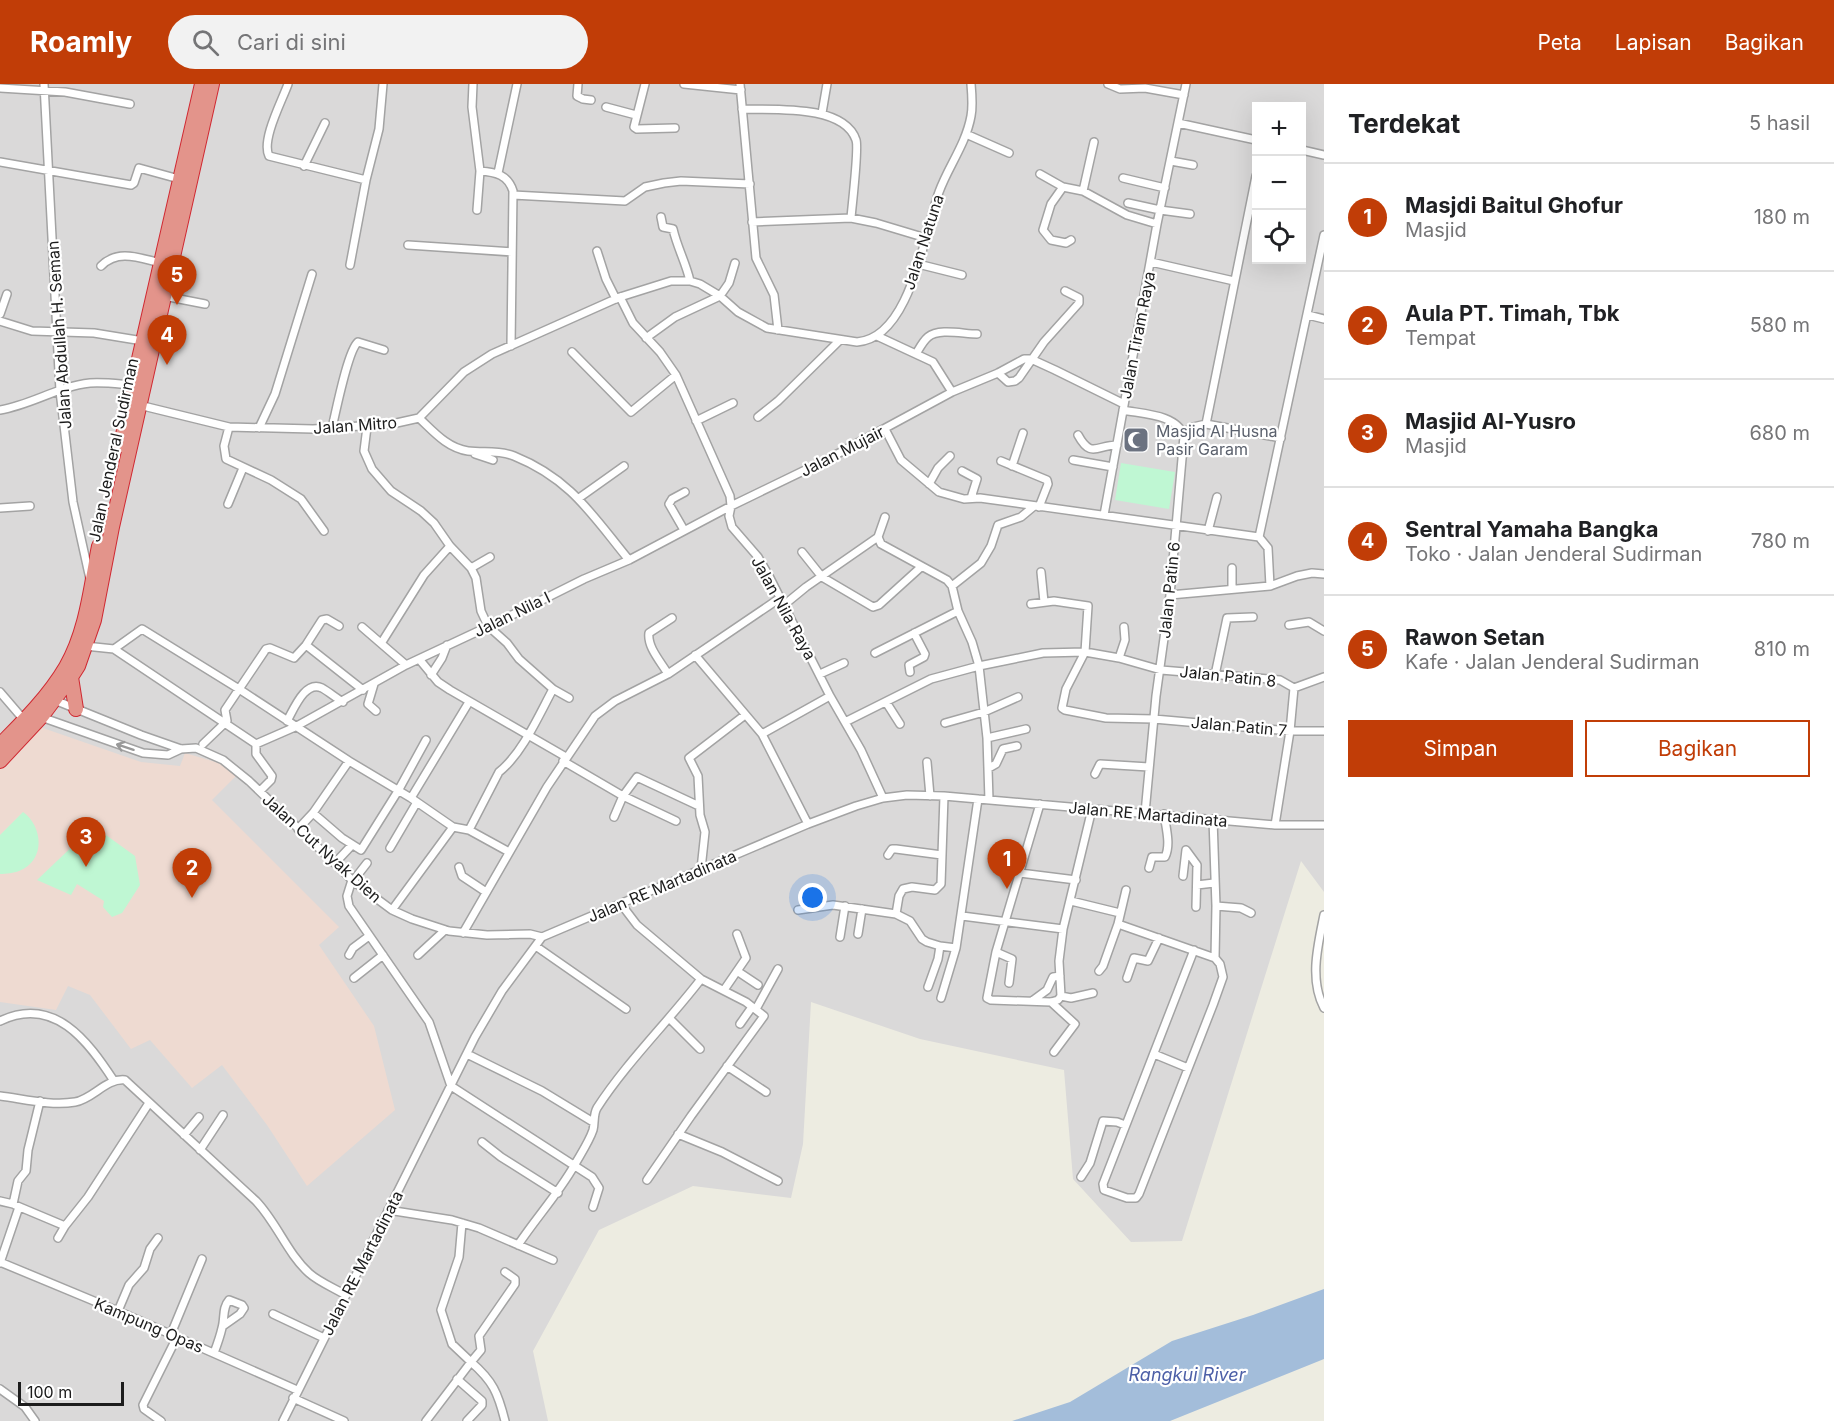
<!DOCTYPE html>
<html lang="id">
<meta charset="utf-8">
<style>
:root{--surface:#fff;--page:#f2f2f2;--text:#202124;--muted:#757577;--line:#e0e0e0;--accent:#c13d07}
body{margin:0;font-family:Inter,sans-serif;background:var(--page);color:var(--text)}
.controls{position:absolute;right:18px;top:18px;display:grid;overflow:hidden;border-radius:0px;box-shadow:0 6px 24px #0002}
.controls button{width:54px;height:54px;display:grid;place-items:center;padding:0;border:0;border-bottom:2px solid var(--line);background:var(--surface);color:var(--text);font:30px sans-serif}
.scale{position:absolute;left:18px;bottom:15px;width:106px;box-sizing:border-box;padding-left:6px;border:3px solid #1c1c1c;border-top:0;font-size:16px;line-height:21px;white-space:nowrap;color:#1c1c1c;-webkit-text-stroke:4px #fff;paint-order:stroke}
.you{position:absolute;left:813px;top:814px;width:21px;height:21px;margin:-15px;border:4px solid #fff;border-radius:50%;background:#1a73e8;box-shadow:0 0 0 9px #1a73e833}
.badge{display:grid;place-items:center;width:39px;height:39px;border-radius:50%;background:var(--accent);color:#fff;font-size:20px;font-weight:700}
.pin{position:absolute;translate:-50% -50px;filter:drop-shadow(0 2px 3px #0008)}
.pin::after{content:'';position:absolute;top:32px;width:21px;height:18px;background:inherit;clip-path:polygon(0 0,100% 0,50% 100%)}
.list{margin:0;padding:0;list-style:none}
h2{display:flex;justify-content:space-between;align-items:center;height:78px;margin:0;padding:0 24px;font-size:26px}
h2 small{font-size:20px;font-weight:400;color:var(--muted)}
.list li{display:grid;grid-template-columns:39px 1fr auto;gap:18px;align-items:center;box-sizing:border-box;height:108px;padding:0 24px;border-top:2px solid var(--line)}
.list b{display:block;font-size:22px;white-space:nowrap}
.list p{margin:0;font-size:20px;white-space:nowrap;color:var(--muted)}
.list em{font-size:20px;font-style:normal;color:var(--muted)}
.actions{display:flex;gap:12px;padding:18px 24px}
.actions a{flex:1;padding:14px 0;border:2px solid var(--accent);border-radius:0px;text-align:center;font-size:21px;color:var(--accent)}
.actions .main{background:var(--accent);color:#fff}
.icon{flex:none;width:33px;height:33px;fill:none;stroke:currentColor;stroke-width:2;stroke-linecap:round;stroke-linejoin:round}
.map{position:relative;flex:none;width:1324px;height:1337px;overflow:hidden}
header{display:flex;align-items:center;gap:36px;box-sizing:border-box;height:84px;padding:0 30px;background:var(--accent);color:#fff}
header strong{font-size:28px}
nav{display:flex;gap:33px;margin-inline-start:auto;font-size:21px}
.search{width:420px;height:54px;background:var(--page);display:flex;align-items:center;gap:15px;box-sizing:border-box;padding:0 21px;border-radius:33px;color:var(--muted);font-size:22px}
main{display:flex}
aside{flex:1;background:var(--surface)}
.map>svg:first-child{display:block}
.residential{fill:#dad9d9;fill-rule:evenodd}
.commercial{fill:#eedad1}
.park{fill:#bff7d3}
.water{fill:#a3bdda}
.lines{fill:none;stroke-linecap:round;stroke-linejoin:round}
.street-casing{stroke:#a3a3a3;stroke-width:10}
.highway-casing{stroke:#d02932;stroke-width:16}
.street{stroke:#fff;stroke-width:7}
.highway{stroke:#e3948b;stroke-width:14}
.oneway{stroke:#999}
.labels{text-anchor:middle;stroke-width:4.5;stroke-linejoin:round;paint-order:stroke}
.street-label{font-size:16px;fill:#1c1c1c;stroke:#fff}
.worship-label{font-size:16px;fill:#5b616d;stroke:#fff;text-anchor:start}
.water-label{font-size:18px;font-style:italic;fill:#4c5fa7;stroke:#fff}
</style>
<header>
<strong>Roamly</strong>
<div class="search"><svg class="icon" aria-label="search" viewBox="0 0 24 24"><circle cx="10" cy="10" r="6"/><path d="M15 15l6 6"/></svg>Cari di sini</div>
<nav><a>Peta</a><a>Lapisan</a><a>Bagikan</a></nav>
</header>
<main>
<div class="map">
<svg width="1324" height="1337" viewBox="0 0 1324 1337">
<rect width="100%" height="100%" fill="#edece1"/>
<path class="residential" d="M0,0H1324V808L1301,777L1182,1157L1131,1158L1073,1095L1064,986L920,955L811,918L803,1060L791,1114L693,1102L599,1146L533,1267L548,1337H0ZM1256,22H1302V176H1256Z"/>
<path class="commercial" d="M40,643L141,678L180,682L185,669L219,679L236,692L212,716L339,843L319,861L374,942L395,1026L307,1102L267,1041L222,981L192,1004L150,956L131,965L90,911L68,902L56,926L0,918V684Z"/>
<path class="park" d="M1121,379L1175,388L1169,425L1115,416Z
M23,728C43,742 46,777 19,787C14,789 6,790 0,790V751Z
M99,746L135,772L140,801L122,829L112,833L103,823L104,817L77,800L71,811L37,796L79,756Z"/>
<path class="water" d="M1324,1205V1275L1170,1337H1012L1070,1318L1172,1257L1253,1231Z"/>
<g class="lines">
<g class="street-casing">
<path id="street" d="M44,0L60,307L73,418L90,495
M288,0C282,17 261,56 269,72L366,96
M473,0L472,23L480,87L477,126
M578,0L577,12L583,15L591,16
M645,0L634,43L637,45L675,44
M684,0L741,6
M740,0L756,174L774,211L778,246
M1108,0L1120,5L1145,4L1184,11
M0,4L65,8L130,20
M606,23L636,31
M742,25C773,26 844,20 856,56C859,64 852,121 851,134
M822,29L827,0
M1178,39L1256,56
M966,50L1009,69
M1302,66L1324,71
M1171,77L1193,81
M0,78L131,101L134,99L139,84L179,95
M304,82L325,39
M480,87C496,88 508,91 513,107L511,262
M498,89L517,0
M1040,90L1063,103L1083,107L1127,131L1157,140
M1123,94L1165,104
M1063,103L1051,120L1043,146L1051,156L1066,159L1071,156
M1083,107L1094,58
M513,111L625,117L645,103L664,99L681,97L750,100
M1128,119L1160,126L1190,130
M661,133L663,143L673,145C677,163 686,179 690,197
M752,138L851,134L876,139L926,154
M408,161L512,168
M597,167L606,195L616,215
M1151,178L1234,197
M918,180L962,191
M350,181L366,96L379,45L383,0
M101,182C118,165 139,174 161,179
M164,212L205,220
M620,213L633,239L660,268L676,291L730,412L731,422L729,432L732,443L758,473L769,492L830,612L861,666L883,714
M0,230L7,210
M1308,231L1324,235
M0,237L32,247L94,249L143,257
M877,252L933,278L952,308
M646,254L675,233L720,212L729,199L735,179
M572,268L631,328L676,291
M916,270C919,265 923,257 928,253C939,244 963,250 977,250
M998,289L1008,298L1015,297L1019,294L1044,258L1079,219V214L1065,207
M139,321L229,343L313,345L392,340L419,334L464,288L492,270L620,213L671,197H690L700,200L720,212L738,228L767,244L857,258C911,254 924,149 939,108C948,83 966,60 971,32C973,22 972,11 971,0
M0,326C31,321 59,302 90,299C104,298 119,300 133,301
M1123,326C1142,330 1177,330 1184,352L1170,511L1156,612L1145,729
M758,333L778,317L840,256
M419,334C433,347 447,364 468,367C484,369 499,366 514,372C571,395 592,431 629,476
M696,337L733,319
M1206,340L1256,92
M229,343L224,362L226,375L271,396L301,415L324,447
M367,343L364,367L372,385L391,407L421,427L434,439L450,462L471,484L476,494L481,527L488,542L507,559L519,575L553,605C539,631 522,670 499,688L469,746
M259,344L275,310L312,190
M332,344C336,327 348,266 358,258L384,266
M885,345L901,376L939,408L964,415L980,414L1259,453L1268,464L1270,502
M1183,349L1193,343L1206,340L1281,354
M1078,351C1091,375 1097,361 1117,361
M475,370L493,376
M1073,376L1113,383
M1001,377L1047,396L1048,400L1039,423
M1012,382L1023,349
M962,387L977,395L971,414
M929,400L938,384L950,372
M579,414L624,382
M228,420L243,384
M0,424L30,422
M1104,431L1157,140L1186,0
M885,433L878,453L881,460L947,496L952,502L958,527L972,558L979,582L1043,569L1085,568L1119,574L1161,586L1280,596L1294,604
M684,446L669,420L672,415L685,408
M1208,447L1217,413
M1259,453L1324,151
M802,468L822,493L873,523L879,521L921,483
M471,484L490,473
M1041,488L1044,518
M952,502L981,479L991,462L998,441L1021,433L1033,423
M1232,505V484
M1170,511L1270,502L1297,492L1312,489L1324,490
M1031,520L1054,517L1088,522L1085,568L1066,605L1062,624L1065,626L1106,634L1154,635L1290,647H1324
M784,521L806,503L878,453
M1289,541L1309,538L1324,547
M339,542L327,535L322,536L306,561L363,606
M362,543L406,581
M382,558L424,491L450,462
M85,562L114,565L256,660L295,643L406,581L502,536L584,495L629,476L731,422L828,375L952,308L998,289L1024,275H1031L1055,286L1124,320
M114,565L142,545L239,605L349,677L411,714L453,743L469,746L509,768
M875,569L958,527
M695,571L762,650L808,740
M1119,574L1125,556L1124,543
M419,575L438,598L450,606L566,673
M910,588L909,581L924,573L925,570L914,549
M668,590C661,578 647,563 649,549L672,534
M820,590L844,579
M431,591L442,574L447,561
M1215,591L1227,534L1253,533
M374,600L368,620L376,627
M1294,604L1324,593
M553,605L569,614
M0,608L24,636
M52,615L141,651L181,665L196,664L223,676L249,697L353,797L392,826L412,835L449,847L487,851L530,850L542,853
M886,618L900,640
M41,633L143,669L168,671L181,665
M287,637C294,625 305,596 322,604C329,608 336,614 343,618
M845,638L931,595L979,582L987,654L989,716
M945,639L984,628L1018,613
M762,650L830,612
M987,654L1026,645
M203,660L227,637L225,626L266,565L270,564L294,574L306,561
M256,660V670L272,692L271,696L260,707
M563,677L623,712L676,737
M927,678L930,712
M989,684L996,680L1003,665L1017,662
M1095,690L1100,680L1149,683
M411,714L469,618
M313,729L342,754L361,766L398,707L426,656
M614,733L623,712L637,693L699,722
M1213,735L1216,822L1215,874
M1275,741L1290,647L1294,604
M298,745L313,729L349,677
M390,764L417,718
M888,771L892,765H896L942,771
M335,779L352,761
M459,783L462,792L486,808
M1149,784L1152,773H1165C1171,761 1166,744 1164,730
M701,785L705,748L700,731L698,692L689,674L745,631
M1020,789L1076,796
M1183,792L1186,766L1197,781L1196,823
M352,796L347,812L349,822L429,938L451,1002L592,1093L599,1104L593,1123
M353,797L367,779
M1197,801L1214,799
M1071,817L1120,829
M621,820L637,841L701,895L746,918L764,932L691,1032L647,1096
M1216,822L1241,824L1251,829
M392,826L453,743
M798,826L833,821L896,830L910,837L922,855L927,858L940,862L956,864
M896,830L899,812L903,805L912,803L935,806L941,800L944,712
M1324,831C1318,861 1309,895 1324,924
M962,832L1063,845
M1118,840L1215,874L1220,880L1223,893L1213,921L1139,1110L1136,1114H1127L1104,1106L1103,1100L1194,866
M463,849L547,703L595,632L615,617L668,590L780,514
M858,850L862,825
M840,853L845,822
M537,863L626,925
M996,868L987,914L991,916L1051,918L1058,916L1061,912
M349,871L353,864L369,852
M418,871L445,846
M737,887L758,901
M1099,887L1103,882L1118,840L1126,806
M354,894L383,871
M1127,894L1134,874L1148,877L1159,854
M1009,899L1012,875L996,868L1040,720
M928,903L938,875L940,862
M724,906L746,874L737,850
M1061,912L1059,877L1063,845L1092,725
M1061,912L1071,914L1093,909
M941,914L956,864L978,715
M1032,917L1047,906L1053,893L1060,892
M1051,918L1075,940L1054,968
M756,925L778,885
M670,935L700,965
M0,937C54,911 88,957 114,997
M740,940L752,923
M467,970L542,1007L593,1038
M1154,970L1188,984
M727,982L766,1008
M0,1012C24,1015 51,1022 75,1018C93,1015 106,994 125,996L256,1117C277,1139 287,1169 309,1189C319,1198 334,1204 346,1211
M678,1050L722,1068L778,1097
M184,1051L199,1033
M482,1058L501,1073L558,1109
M200,1066L223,1031
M1081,1093L1090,1079L1103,1037L1117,1038L1125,1041
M0,1117L13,1120L18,1097L26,1087L28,1066L40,1017
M15,1121L65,1142
M388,1126L452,1136L479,1144L553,1176
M58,1154L65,1142L88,1113L149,1019
M518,1161C536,1134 558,1110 574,1082C580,1071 589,1058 593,1046C595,1038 593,1031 597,1024C626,979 668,938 701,895
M0,1178L118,1227L297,1306
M0,1179L19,1123
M505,1188L515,1195V1200L479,1252L481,1266L471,1278C493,1297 498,1309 505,1337
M118,1227L129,1201L144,1184L150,1165L158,1154
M273,1230L324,1254
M171,1250L202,1175
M214,1269C217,1261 220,1253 222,1244C225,1234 222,1224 229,1216L242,1221L244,1224L240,1230L223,1242
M457,1295L482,1317V1321L467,1337
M0,1305L25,1323L35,1337
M293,1314L344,1337
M161,1337L144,1325L143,1321L177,1253
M283,1337L475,953L502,907L542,853L808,740L856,722L883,714L907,711L944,712L1275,741H1324
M426,1337L471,1278L452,1260L441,1226L459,1173L462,1139"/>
</g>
<g class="highway-casing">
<path id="highway" d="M121,361L133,301L202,0
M71,593L76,625
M0,661C24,637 49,612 66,583C87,547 91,502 99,462
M0,677L41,633L71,593L78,582L94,536L112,443L212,0"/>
</g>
<use href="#street" class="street"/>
<use href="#highway" class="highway"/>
</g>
<defs><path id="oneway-shaft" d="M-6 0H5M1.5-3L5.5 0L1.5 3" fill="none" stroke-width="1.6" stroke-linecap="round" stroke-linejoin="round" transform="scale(1.5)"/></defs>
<use class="oneway" href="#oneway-shaft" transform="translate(125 663) rotate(-162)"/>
<defs>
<g id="mosque-square" transform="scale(1.35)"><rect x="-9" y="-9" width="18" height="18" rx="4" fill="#6b7280" stroke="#fff"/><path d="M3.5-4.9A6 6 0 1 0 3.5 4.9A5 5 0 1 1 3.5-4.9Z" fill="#fff"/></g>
</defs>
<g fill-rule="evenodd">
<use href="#mosque-square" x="1136" y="356"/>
</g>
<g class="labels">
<g class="street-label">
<text transform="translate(923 158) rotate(-72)" y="6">Jalan Natuna</text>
<text transform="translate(59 251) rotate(-94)" y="6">Jalan Abdullah H. Seman</text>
<text transform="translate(1137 251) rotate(-79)" y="6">Jalan Tiram Raya</text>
<text transform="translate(355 341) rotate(-4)" y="6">Jalan Mitro</text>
<text transform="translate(113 366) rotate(-78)" y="6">Jalan Jenderal Sudirman</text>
<text transform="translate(842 367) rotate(-27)" y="6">Jalan Mujair</text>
<text transform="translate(1169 506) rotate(-84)" y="6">Jalan Patin 6</text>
<text transform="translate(784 524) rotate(61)" y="6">Jalan Nila Raya</text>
<text transform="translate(512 530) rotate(-26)" y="6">Jalan Nila I</text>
<text transform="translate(1228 592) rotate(6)" y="6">Jalan Patin 8</text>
<text transform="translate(1239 642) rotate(5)" y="6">Jalan Patin 7</text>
<text transform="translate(1148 730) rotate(5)" y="6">Jalan RE Martadinata</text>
<text transform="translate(322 764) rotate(42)" y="6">Jalan Cut Nyak Dien</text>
<text transform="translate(662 802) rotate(-23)" y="6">Jalan RE Martadinata</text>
<text transform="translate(362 1179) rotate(-63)" y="6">Jalan RE Martadinata</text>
<text transform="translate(149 1241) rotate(23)" y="6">Kampung Opas</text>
</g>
<g class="worship-label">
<text x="1156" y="353">Masjid Al Husna<tspan x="1156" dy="18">Pasir Garam</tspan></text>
</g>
<g class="water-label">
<text x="1187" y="1297">Rangkui River</text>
</g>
</g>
</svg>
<div class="controls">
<button>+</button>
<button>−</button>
<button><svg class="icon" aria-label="locate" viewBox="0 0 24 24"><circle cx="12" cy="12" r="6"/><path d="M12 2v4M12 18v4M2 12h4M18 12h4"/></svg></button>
</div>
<div class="scale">100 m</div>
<div class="you"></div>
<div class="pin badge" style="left:1007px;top:805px">1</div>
<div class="pin badge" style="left:192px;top:814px">2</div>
<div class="pin badge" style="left:86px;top:783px">3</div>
<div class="pin badge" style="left:167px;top:281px">4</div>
<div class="pin badge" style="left:177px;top:221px">5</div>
</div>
<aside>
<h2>Terdekat<small>5 hasil</small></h2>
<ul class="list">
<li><span class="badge">1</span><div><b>Masjdi Baitul Ghofur</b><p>Masjid</p></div><em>180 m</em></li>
<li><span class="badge">2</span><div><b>Aula PT. Timah, Tbk</b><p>Tempat</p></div><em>580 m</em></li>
<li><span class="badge">3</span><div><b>Masjid Al-Yusro</b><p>Masjid</p></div><em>680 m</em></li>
<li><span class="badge">4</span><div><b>Sentral Yamaha Bangka</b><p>Toko · Jalan Jenderal Sudirman</p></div><em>780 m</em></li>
<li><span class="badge">5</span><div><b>Rawon Setan</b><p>Kafe · Jalan Jenderal Sudirman</p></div><em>810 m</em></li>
</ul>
<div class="actions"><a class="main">Simpan</a><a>Bagikan</a></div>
</aside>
</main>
